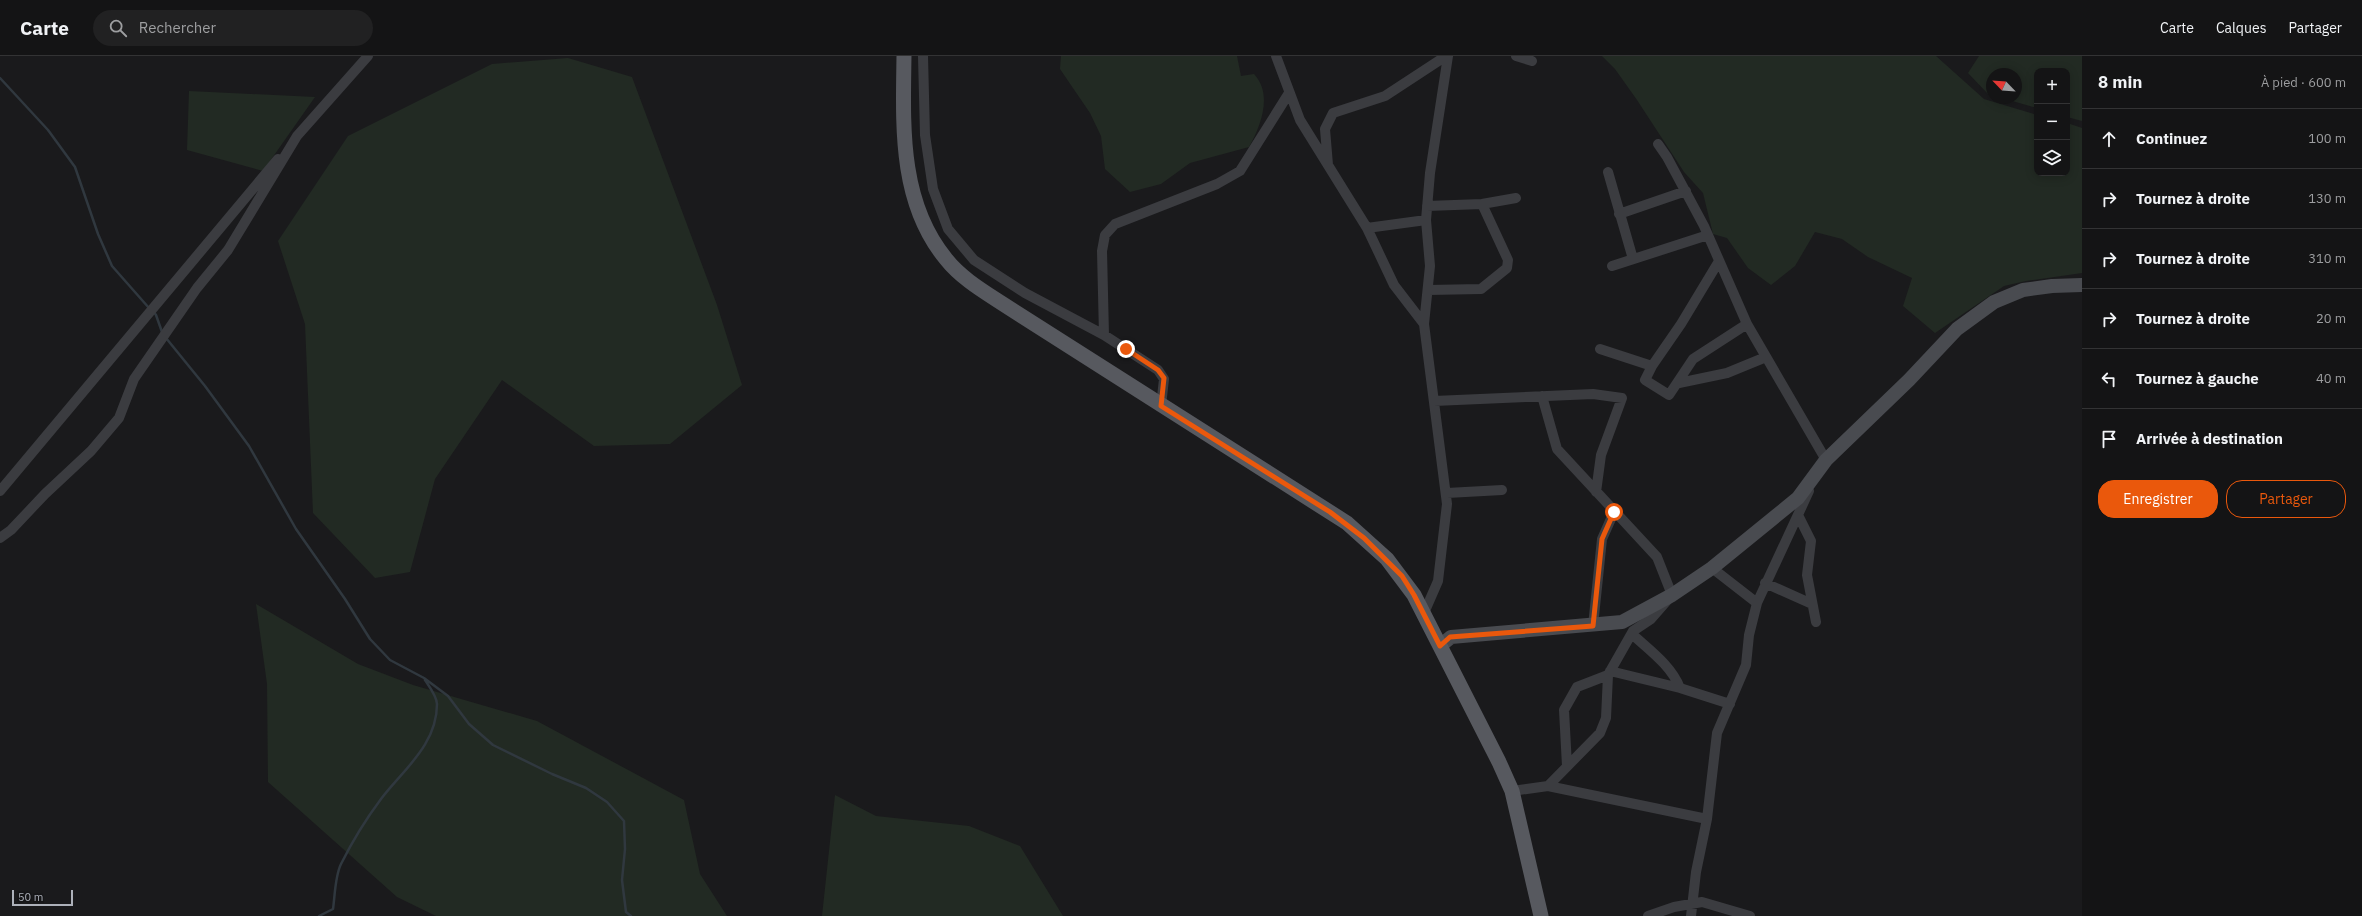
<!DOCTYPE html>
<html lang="fr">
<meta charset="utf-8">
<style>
:root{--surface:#141415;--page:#212122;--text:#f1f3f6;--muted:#9d9ea0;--line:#333334;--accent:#ea580c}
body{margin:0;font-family:"IBM Plex Sans",sans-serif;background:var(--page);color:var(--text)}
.controls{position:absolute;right:12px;top:12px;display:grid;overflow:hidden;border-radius:8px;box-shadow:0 2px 10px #0003}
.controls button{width:36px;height:36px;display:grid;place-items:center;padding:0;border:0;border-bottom:1px solid var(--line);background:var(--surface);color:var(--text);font:20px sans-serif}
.compass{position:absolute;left:1986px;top:12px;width:36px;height:36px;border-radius:50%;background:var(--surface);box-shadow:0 2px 10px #0003;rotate:295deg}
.scale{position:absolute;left:12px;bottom:10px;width:61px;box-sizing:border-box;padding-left:4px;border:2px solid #adb1ba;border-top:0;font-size:11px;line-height:14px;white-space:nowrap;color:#adb1ba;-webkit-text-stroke:3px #151517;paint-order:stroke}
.stop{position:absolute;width:12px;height:12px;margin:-9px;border:3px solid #ea580c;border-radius:50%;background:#fff}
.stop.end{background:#ea580c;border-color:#fff;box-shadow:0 1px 4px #0008}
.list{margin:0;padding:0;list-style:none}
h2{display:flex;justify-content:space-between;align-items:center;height:52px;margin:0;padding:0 16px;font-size:17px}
h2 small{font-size:13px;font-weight:400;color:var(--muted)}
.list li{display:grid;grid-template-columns:26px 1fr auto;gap:12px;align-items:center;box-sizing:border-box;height:60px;padding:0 16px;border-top:1px solid var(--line)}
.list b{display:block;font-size:15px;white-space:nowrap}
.list em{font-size:13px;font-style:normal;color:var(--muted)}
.actions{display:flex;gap:8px;padding:12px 16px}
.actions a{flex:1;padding:9px 0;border:1px solid var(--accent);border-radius:16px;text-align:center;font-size:14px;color:var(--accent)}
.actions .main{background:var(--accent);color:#fff}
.icon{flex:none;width:22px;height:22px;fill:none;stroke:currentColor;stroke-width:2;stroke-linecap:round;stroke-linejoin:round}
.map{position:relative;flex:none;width:2082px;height:860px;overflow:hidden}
header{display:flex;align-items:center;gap:24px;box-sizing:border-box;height:56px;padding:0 20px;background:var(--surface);border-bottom:1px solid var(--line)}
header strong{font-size:19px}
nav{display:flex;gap:22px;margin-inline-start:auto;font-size:14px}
.search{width:280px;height:36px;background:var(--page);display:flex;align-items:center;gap:10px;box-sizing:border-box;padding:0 14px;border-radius:22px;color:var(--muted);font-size:15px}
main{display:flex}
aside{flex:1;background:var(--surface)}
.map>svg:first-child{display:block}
.green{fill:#222a23}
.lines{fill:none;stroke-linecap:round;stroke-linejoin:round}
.stream{stroke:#30383f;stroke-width:2.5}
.street{stroke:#3b3c40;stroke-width:10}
.secondary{stroke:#494b50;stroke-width:14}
.primary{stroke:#57595f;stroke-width:15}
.route{stroke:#ea580c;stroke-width:5}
</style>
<header>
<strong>Carte</strong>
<div class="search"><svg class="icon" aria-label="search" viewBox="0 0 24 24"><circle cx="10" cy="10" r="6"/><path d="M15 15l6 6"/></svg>Rechercher</div>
<nav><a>Carte</a><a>Calques</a><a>Partager</a></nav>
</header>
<main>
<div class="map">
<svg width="2082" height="860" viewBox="0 0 2082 860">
<rect width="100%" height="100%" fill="#1a1a1c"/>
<path class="green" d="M1061,0H1237L1241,20L1254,18C1273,38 1261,70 1249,91L1190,107L1161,128L1130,136L1105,113L1101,80L1090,57L1060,13Z
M1602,0H1936L1984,43L2037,59V117H2067V67L2082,72V217L2026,225L2004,230L1935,277L1903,250L1912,222L1868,201L1842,183L1815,176L1795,210L1771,229L1748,212L1727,182L1713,178L1703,137L1684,116L1637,44L1615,13Z
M1979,0H2082V65L2067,61V15H2037V52L2002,42H2016V18H1992V39L1988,38L1968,17Z
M568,2L632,21L717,249L742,329L670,388L594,390L502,324L435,423L410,516L375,522L313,457L305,268L278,185L348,80L492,8Z
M189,35L315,41L263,115L187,94Z
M256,548L358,608L413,629L537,665L684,744L700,818L727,860H436L397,841L268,726L267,628Z
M835,739L876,760L969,770L1020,790L1063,860H822Z"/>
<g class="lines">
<path class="stream" d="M0,22L48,74L75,111L98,178L112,210L149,252
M153,255L156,259L162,276
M166,282L205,330L249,390L296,473L345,543L370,583L390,604L424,622L448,640L469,668L493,689L552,718L586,732L607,746L624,765L625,793L622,824L626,856L631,860
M319,860L333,853C335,839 335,820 341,808C352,786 366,763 381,743C403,714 437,689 437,648C437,641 429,630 425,624"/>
<path class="street" d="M923,0L925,79L933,133L948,173L974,204L1025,237L1104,279L1158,314L1164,323L1161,350
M1276,0L1300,64L1367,172L1394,229L1424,268
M1516,0L1532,5
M1658,88L1667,101L1704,170L1747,268L1826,404
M1328,109L1325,73L1333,57L1385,40L1446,0
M1608,116L1633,203
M1427,150L1482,148L1516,142
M1619,158L1686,135
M1367,172L1426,164
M1612,210L1708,179
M1428,234L1481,233L1507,212L1508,204L1482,148
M1104,279L1102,195L1105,179L1115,168L1217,128L1240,115L1289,37
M1600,293L1652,310L1681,268L1719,205
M1652,310L1645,324L1669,339L1693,303L1747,268
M1679,327L1727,317L1766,301
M1542,340L1557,393L1657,501L1672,539L1651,563L1633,575L1608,619L1606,662L1600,677L1548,730
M1434,345L1593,338L1622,342L1601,399L1596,436
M0,435L278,103
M1447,437L1502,434
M1798,459L1811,485L1807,519L1816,566
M0,482L11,474L45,438L91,395L119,362L134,323L197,232L228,194L297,80L368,0
M1712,512L1757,547
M1765,527L1812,548
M1424,557L1438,525L1447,448L1424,268L1430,210L1426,164L1430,117L1448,0
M1593,570L1602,483L1614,456
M1632,578C1649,594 1671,609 1680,632
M1610,615L1680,632L1730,648
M1567,710L1564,654L1577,631L1608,619
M1512,735L1548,730L1707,763
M1648,860L1674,851L1702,846L1750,860
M1691,860L1696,816L1707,763L1717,677L1746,609L1749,579L1757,547L1809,435"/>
<path class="secondary" d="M1440,590L1451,581L1622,566L1672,539L1712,512L1798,442L1826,404L1909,324L1957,273L1994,246L2023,234L2052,230L2082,229"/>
<path class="primary" d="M904,0C903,70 899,146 946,203C961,222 983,235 1003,248L1347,467L1387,503L1414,539L1499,706L1512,735L1541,860"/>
</g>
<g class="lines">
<path class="route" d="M1126,293L1158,314L1164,322L1161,350L1330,456L1364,482L1402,520L1414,539L1440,590L1450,581L1593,570L1602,483L1614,456"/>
</g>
</svg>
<div class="controls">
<button>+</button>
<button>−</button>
<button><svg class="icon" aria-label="layers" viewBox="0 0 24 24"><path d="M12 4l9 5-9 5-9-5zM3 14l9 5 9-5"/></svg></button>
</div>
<svg class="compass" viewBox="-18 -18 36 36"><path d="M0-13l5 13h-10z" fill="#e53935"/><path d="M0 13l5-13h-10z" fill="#9d9ea0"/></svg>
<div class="scale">50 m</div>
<div class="stop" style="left:1614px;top:456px"></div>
<div class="stop end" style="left:1126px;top:293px"></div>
</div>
<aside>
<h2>8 min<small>À pied · 600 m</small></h2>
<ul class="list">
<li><svg class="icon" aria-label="ahead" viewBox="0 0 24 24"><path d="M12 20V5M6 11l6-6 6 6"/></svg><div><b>Continuez</b></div><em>100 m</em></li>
<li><svg class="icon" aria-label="right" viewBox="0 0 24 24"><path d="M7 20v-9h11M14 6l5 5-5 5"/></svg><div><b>Tournez à droite</b></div><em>130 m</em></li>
<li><svg class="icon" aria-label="right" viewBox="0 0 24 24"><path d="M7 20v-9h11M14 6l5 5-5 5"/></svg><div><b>Tournez à droite</b></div><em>310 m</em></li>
<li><svg class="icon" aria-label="right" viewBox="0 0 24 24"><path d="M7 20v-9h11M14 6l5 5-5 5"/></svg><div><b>Tournez à droite</b></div><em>20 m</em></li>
<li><svg class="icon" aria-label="left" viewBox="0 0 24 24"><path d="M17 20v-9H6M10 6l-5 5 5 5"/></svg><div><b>Tournez à gauche</b></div><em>40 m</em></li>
<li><svg class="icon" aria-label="arrive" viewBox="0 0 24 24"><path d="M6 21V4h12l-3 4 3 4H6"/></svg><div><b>Arrivée à destination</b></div></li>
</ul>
<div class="actions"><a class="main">Enregistrer</a><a>Partager</a></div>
</aside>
</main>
